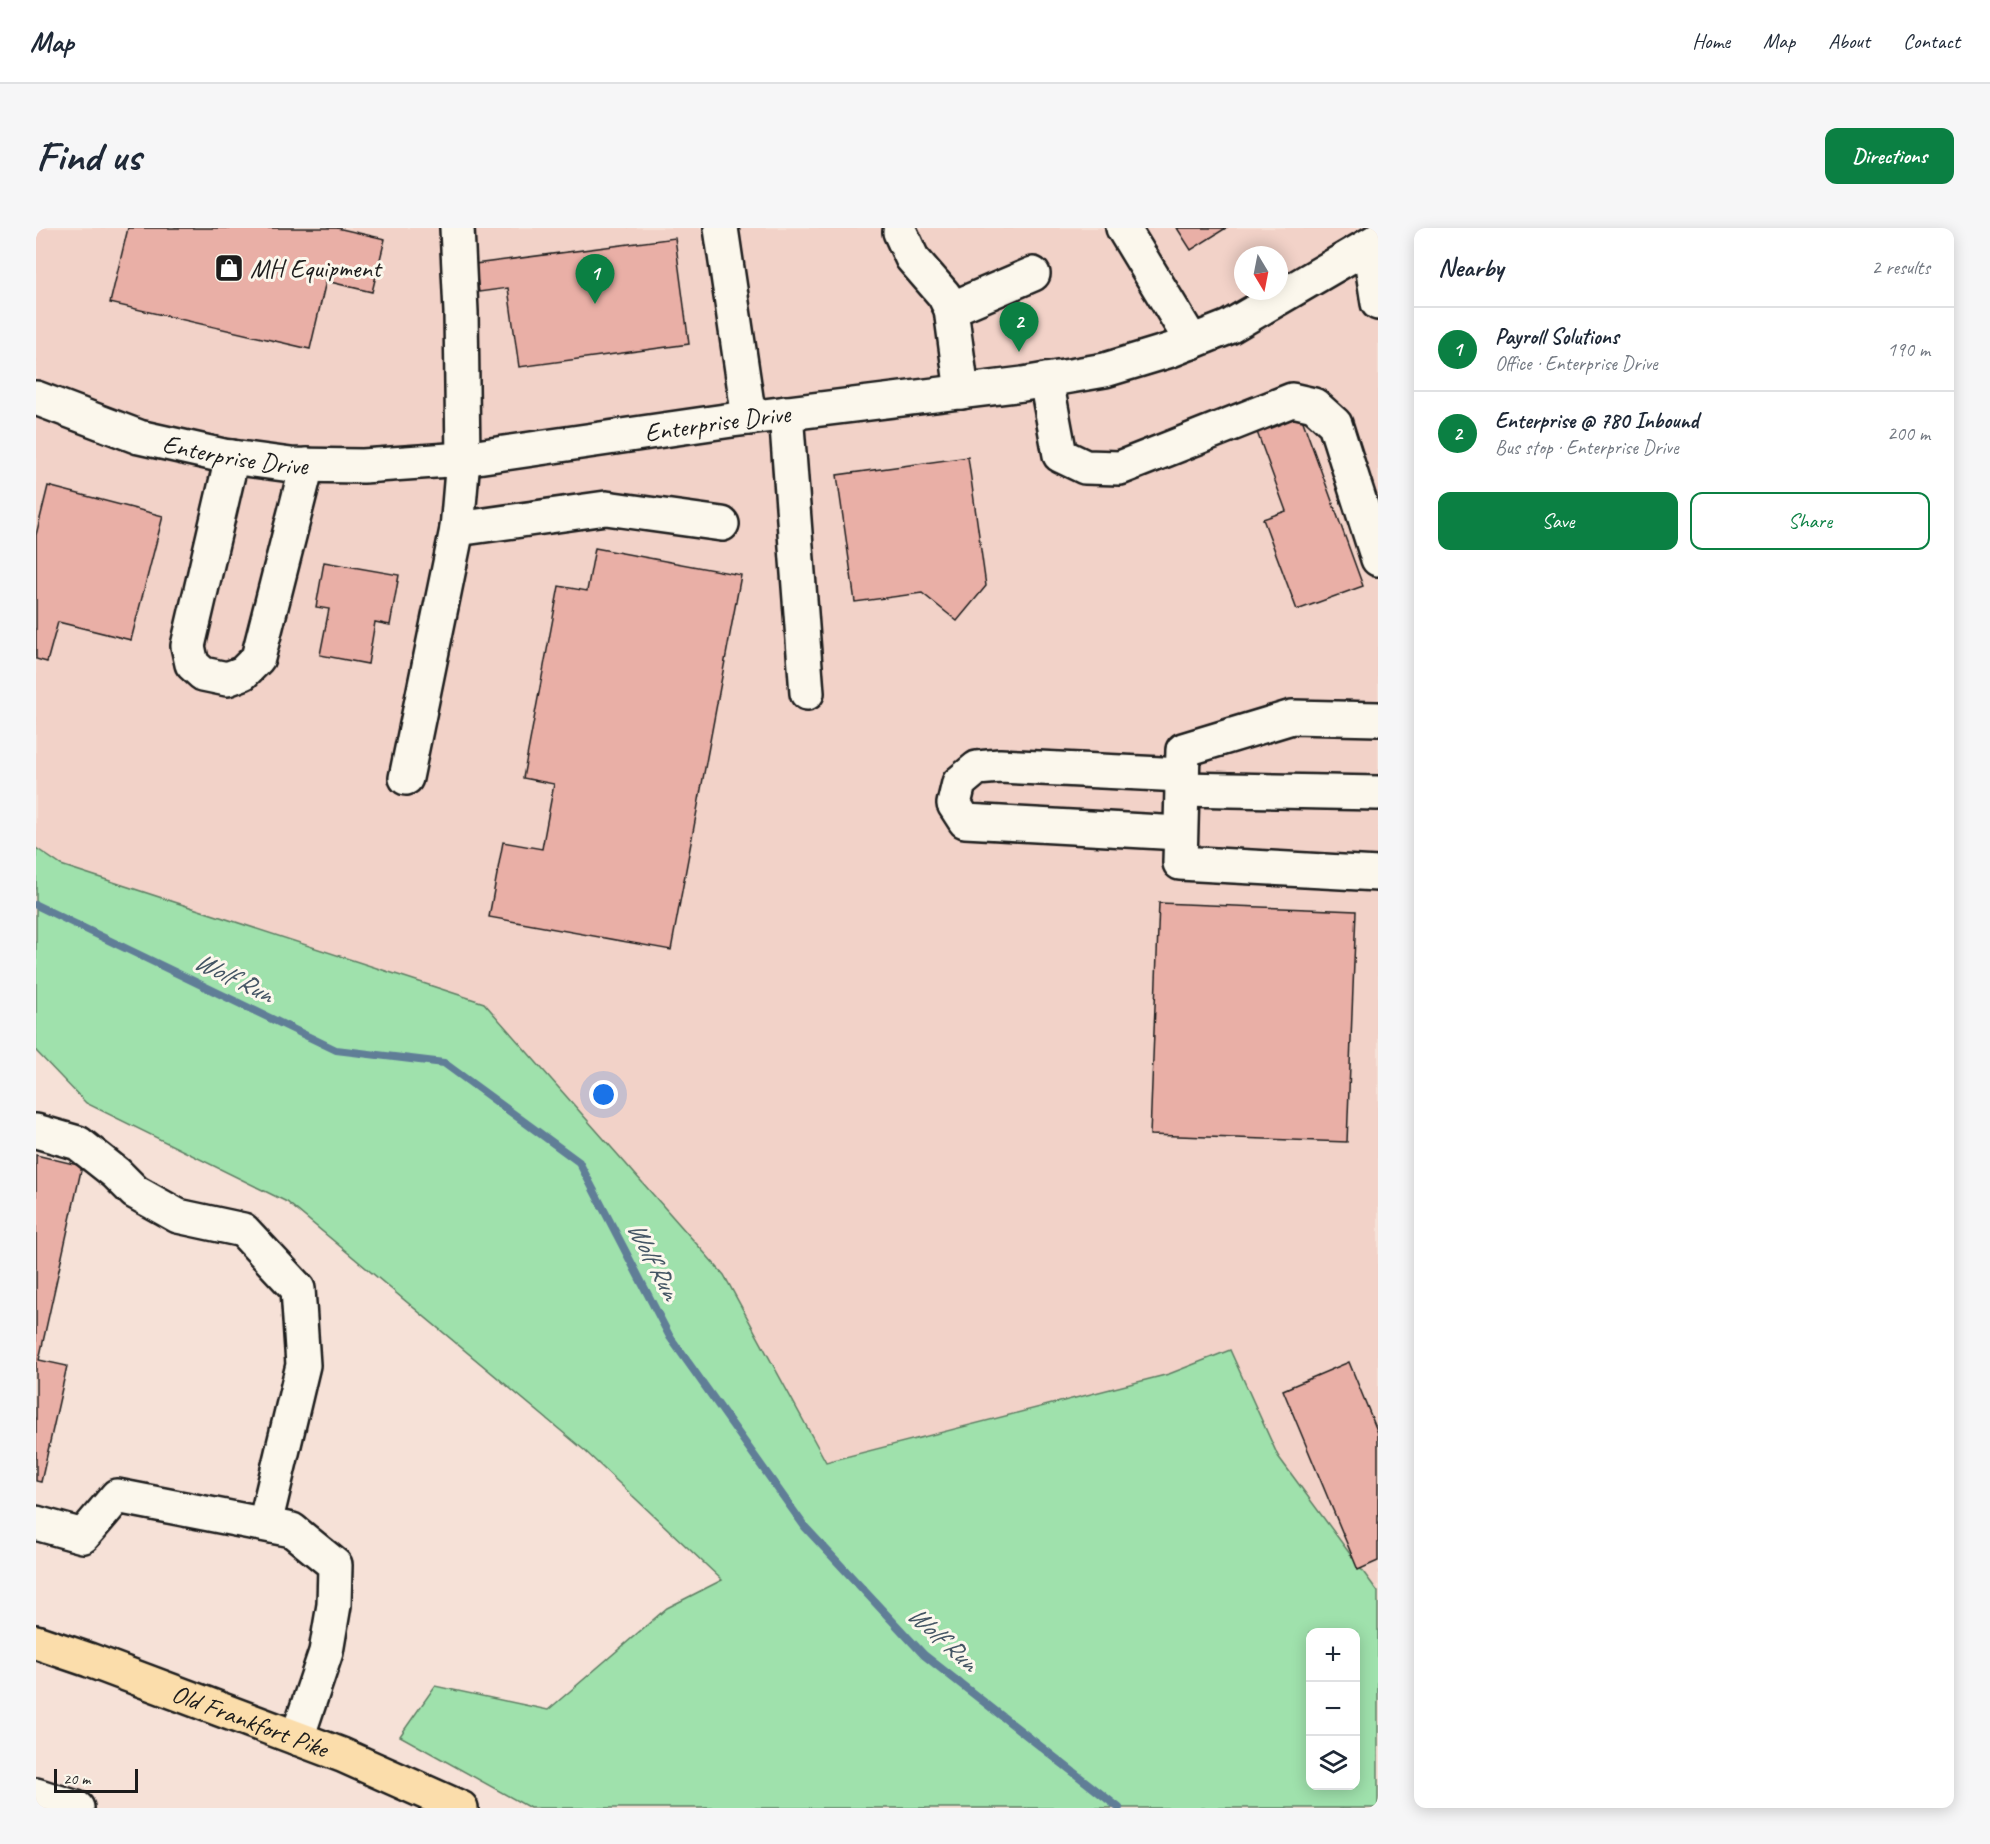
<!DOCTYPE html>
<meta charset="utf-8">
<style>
:root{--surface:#fff;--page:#f6f6f7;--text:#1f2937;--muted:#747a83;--line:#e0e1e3;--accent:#0b8043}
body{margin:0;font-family:Caveat,sans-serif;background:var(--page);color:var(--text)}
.controls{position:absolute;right:18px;bottom:18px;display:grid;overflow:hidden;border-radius:12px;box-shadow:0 3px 15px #0003}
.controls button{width:54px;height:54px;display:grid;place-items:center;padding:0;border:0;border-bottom:2px solid var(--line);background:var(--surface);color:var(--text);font:30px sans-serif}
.compass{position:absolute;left:1198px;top:18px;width:54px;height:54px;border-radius:50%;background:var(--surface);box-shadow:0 3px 15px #0003;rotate:170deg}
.scale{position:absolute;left:18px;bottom:15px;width:84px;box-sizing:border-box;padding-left:6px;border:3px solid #1c1c1c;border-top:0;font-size:16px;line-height:21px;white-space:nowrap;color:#1c1c1c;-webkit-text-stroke:4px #fbf7ec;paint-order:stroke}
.you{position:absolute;left:568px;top:867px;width:21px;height:21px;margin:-15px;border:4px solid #fff;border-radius:50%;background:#1a73e8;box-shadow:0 0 0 9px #1a73e833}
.badge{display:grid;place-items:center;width:39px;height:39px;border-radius:50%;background:var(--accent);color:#fff;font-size:20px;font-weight:700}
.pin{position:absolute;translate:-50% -50px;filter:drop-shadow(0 2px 3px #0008)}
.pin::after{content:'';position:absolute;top:32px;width:21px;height:18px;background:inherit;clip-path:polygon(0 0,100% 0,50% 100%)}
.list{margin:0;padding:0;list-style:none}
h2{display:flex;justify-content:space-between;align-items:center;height:78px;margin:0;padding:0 24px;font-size:26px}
h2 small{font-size:20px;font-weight:400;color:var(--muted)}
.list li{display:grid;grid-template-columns:39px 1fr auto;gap:18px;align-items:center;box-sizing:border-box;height:84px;padding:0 24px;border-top:2px solid var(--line)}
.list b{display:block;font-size:22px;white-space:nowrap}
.list p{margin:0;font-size:20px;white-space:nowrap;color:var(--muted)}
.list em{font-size:20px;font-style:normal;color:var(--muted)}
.actions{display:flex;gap:12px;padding:18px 24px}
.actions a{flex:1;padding:14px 0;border:2px solid var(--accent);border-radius:12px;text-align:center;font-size:21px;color:var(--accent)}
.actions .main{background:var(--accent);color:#fff}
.icon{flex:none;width:33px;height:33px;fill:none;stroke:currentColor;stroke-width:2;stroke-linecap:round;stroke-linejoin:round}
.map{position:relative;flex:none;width:1342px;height:1580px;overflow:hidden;border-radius:12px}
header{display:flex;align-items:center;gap:36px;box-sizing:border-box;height:84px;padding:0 30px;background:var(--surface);border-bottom:2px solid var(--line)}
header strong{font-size:28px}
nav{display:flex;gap:33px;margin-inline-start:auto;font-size:21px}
.intro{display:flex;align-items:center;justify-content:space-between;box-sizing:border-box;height:144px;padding:0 36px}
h1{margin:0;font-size:42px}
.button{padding:15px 27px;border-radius:12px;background:var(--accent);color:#fff;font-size:21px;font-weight:700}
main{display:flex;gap:36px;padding:0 36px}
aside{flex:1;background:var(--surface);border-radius:12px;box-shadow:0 3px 15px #0003}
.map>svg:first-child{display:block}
.built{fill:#f2d2c8;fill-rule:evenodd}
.green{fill:#9fe1ac;stroke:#5e7e64;stroke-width:1.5;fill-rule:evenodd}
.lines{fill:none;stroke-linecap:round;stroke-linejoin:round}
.stream{stroke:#607e97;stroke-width:8}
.building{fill:#e9afa6;stroke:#1c1c1c;stroke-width:1.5}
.minor-casing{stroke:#1c1c1c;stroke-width:38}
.major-casing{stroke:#1c1c1c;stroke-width:38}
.minor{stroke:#fbf7ec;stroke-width:33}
.major{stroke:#fbddab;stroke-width:33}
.labels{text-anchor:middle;stroke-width:6;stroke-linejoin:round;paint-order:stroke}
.poi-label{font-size:26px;fill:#1c1c1c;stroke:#fbf7ec;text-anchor:start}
.street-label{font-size:26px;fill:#1c1c1c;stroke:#fbf7ec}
.water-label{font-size:27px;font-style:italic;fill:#445564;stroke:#fbf7ec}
</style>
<header>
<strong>Map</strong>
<nav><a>Home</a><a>Map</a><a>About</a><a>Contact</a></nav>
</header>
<div class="intro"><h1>Find us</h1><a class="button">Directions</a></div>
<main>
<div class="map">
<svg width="1342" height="1580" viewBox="0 0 1342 1580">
<rect width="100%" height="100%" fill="#f6e1d7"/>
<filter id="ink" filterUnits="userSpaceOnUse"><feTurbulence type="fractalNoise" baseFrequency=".0167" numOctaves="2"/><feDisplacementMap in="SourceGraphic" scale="12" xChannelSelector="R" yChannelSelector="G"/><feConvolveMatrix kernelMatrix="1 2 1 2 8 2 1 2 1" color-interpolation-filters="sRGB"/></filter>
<g filter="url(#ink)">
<path class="built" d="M0,0H1342V1364L1242,1228L1193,1122L1133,1146L790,1234L688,1047L25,637L0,620ZM1207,27H1243V63H1207Z"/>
<path class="green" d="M0,620L25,637L448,775L688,1047L790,1234L1133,1146L1194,1122L1242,1228L1342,1364V1580H494L364,1508L399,1458L512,1482L631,1380L686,1352L548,1222L251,974L50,875L0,823ZM1274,1404H1320V1558H1274Z"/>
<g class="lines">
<path class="stream" d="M0,677L300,822L408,835L543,934L634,1109L769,1299L888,1427L1083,1580"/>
</g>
<path class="building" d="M92,0H301L349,11L336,64L290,53L274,121L74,75Z
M1141,0H1190L1155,22Z
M639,10L653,116L483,139L472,60L443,64L439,36Z
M1265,188L1327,358L1261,382L1227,291L1250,283L1221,204Z
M932,229L950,358L921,393L886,365L819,374L801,247Z
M12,258L127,288L95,412L22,394L11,434L0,431V307Z
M559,320L705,347L635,722L453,689L467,614L506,621L518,556L487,550L523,358L551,363Z
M288,334L363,347L354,397L339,394L332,436L284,427L293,381L280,379Z
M1123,675L1320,683L1311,914L1114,907Z
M0,927L46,938L3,1132L31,1138L5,1254L0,1253Z
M1313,1134L1342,1205V1333L1322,1342L1247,1162Z"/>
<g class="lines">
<g class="minor-casing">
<g id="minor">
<path d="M685,0L713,190"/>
<path d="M1087,0L1156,114"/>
<path d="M864,4L876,30L908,67L915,81L926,164"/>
<path d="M1333,18L1342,75"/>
<path d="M915,81L997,46"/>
<path d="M1010,152L1024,227L1049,239L1084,240L1256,172L1278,177L1299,196L1342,331"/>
<path id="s1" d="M0,170L103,209L188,228L255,237L327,238L427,231L696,192L987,156L1069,142L1135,122L1193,99L1342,12"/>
<path d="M750,185L771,465"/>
<path d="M196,229L152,418L156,436L167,446L191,451L207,445L222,430L271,237"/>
<path d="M421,301L570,280L686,296"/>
<path d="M1342,491L1256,489L1147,522L1144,635L1342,646"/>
<path d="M370,550L421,301L427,231L425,84L421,0"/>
<path d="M1146,561L1342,565"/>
<path d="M1144,605L929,593L918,576L923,555L941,540L964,538L1146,547"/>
<path d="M0,903L42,915L80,945L99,964L142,988L207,1002L262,1061L267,1137L229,1296"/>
<path d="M0,1295L47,1308L81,1268L256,1302L299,1337L298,1377L290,1424L261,1510"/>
<path d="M0,1567L41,1580"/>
</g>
</g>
<g class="major-casing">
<g id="major">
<path id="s2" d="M0,1414L53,1432L306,1527L425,1580"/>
</g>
</g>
<use href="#minor" class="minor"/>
<use href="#major" class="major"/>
</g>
</g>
<defs>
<g id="shop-square" transform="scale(1.5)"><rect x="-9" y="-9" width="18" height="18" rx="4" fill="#1c1c1c" stroke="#fbf7ec"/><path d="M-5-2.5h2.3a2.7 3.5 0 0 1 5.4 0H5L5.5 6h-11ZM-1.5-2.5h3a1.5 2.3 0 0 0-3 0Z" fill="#fff"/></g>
</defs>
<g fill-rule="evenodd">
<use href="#shop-square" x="193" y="40"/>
</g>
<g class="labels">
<g class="poi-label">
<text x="214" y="49">MH Equipment</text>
</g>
<g class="street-label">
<text dy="9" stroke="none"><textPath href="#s1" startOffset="694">Enterprise Drive</textPath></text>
<text dy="9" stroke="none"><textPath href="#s1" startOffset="208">Enterprise Drive</textPath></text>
<text dy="9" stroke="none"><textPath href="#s2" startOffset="228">Old Frankfort Pike</textPath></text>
</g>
<g class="water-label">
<text transform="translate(198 749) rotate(26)" y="9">Wolf Run</text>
<text transform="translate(618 1032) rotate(63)" y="9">Wolf Run</text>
<text transform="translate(907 1410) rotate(42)" y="9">Wolf Run</text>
</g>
</g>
</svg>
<div class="controls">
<button>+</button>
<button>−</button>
<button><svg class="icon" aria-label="layers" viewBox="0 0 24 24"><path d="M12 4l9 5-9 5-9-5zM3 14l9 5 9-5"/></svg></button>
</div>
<svg class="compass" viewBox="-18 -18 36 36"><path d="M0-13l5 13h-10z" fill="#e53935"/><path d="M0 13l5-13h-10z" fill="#747a83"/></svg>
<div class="scale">20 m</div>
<div class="you"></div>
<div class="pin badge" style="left:559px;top:76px">1</div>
<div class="pin badge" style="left:983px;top:124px">2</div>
</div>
<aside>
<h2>Nearby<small>2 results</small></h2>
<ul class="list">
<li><span class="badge">1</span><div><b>Payroll Solutions</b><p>Office · Enterprise Drive</p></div><em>190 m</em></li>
<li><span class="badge">2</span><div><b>Enterprise @ 780 Inbound</b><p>Bus stop · Enterprise Drive</p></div><em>200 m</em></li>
</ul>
<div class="actions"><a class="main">Save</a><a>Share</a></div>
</aside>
</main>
